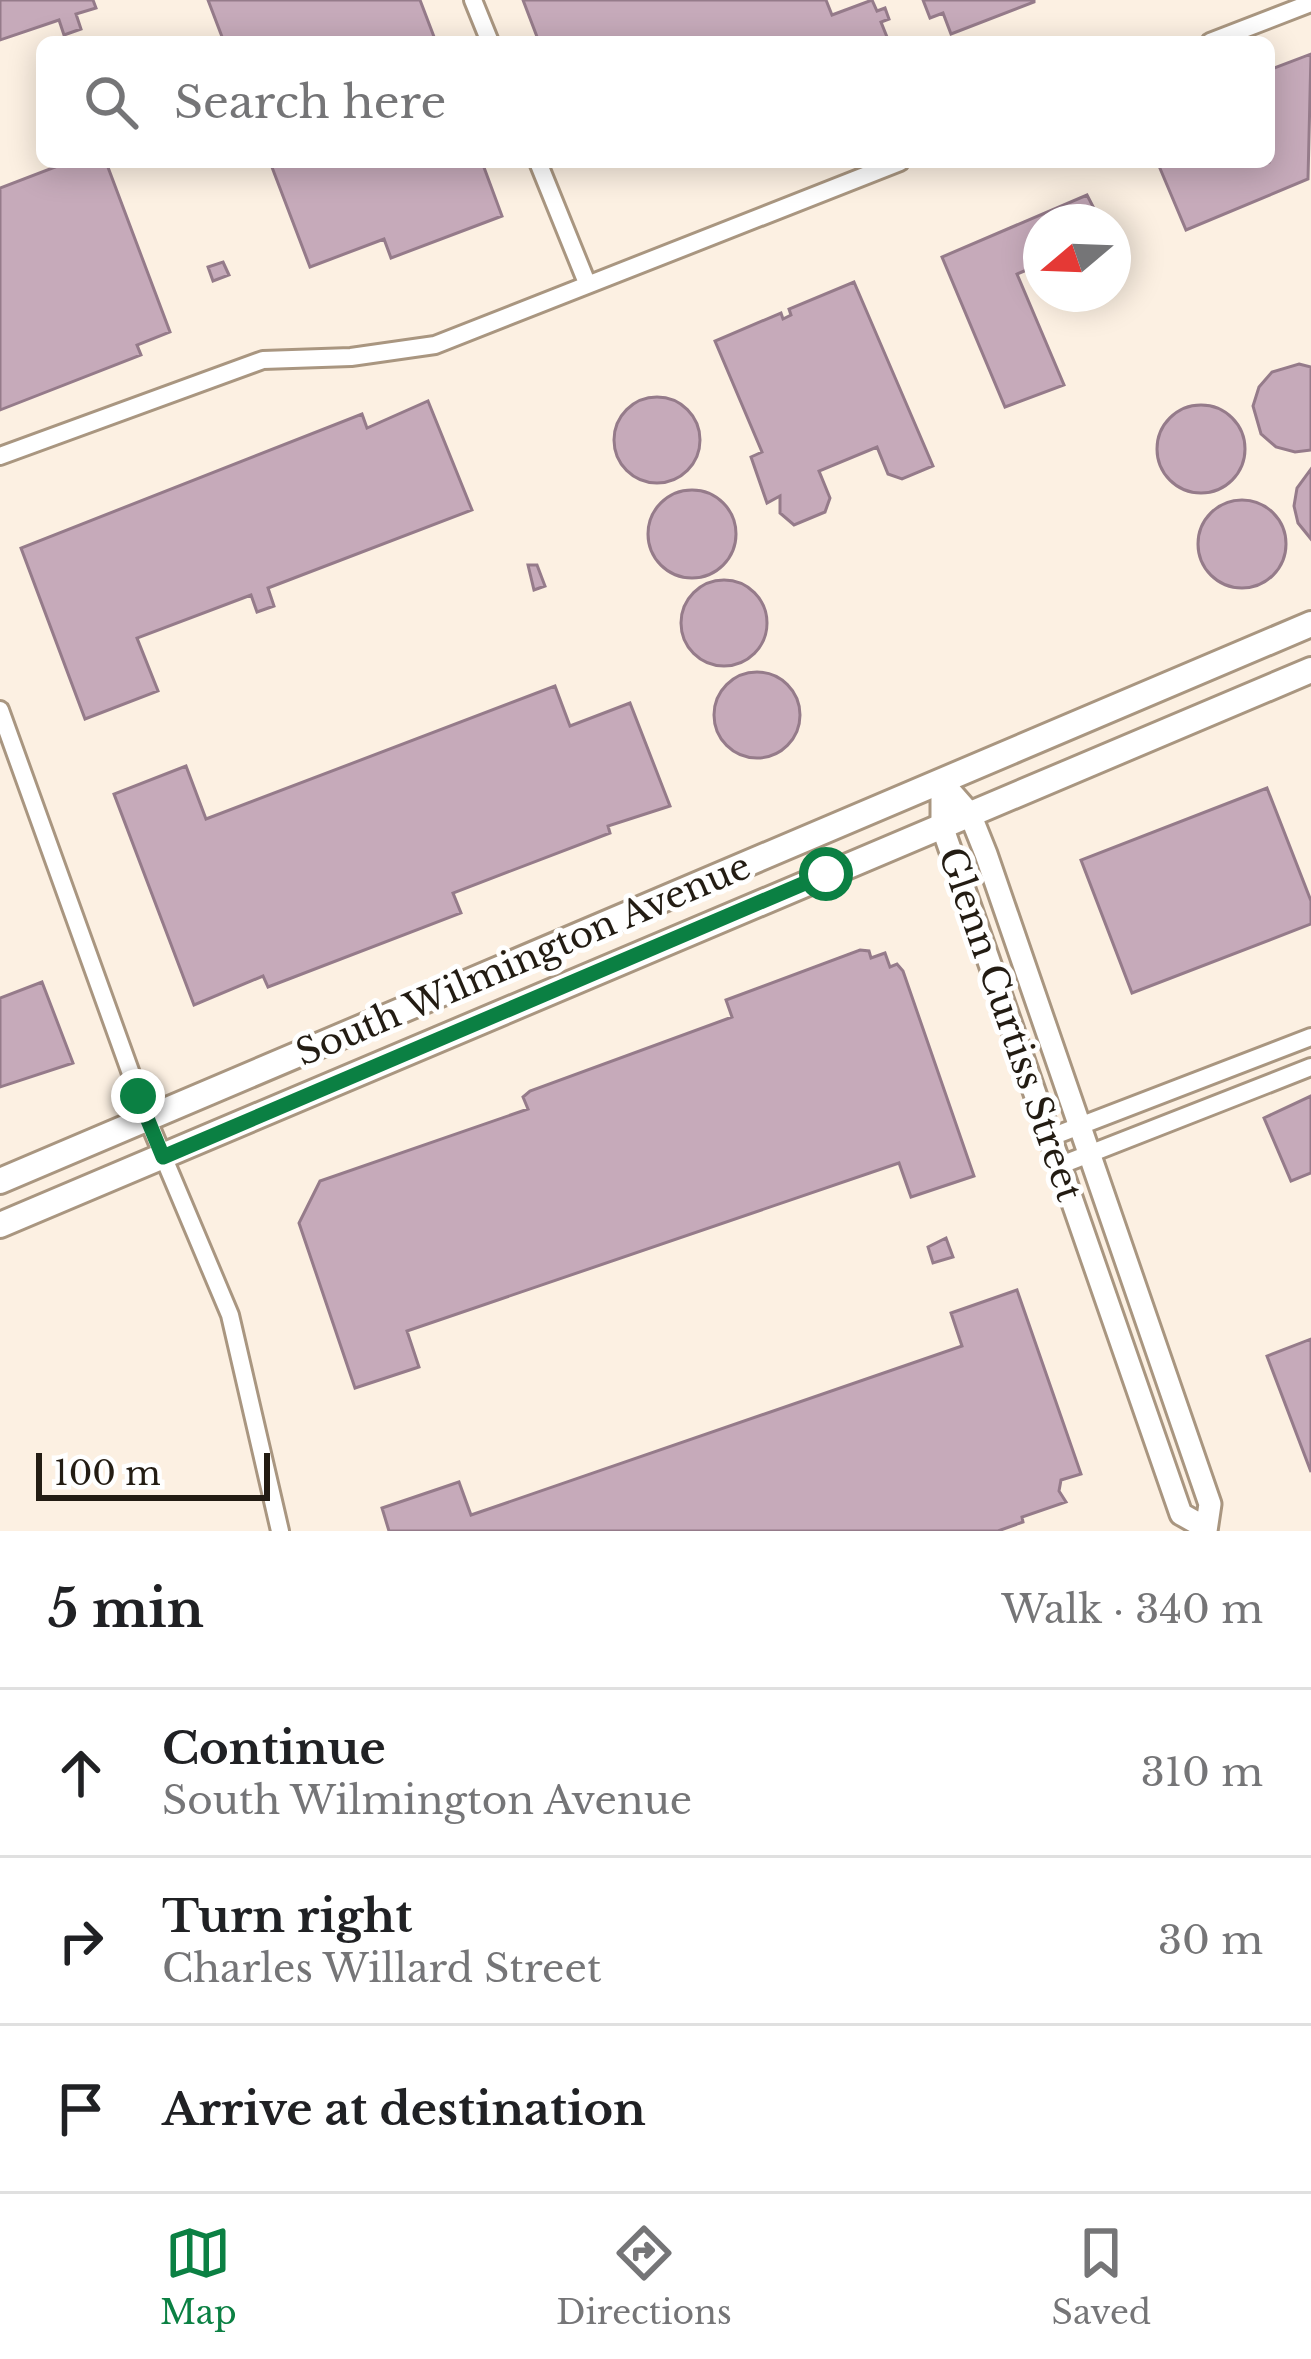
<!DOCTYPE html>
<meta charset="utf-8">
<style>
:root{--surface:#fff;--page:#f6f6f6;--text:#202124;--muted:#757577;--line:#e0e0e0;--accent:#0b8043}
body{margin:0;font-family:"Libre Baskerville",serif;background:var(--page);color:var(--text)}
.compass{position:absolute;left:1023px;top:204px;width:108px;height:108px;border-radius:50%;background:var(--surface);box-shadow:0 6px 30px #0003;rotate:251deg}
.scale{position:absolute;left:36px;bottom:30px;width:234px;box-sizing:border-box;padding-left:12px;border:6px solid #231c13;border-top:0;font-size:33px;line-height:42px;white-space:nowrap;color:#231c13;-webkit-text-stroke:9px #fff;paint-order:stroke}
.stop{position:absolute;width:36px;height:36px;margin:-27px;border:9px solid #0b8043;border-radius:50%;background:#fff}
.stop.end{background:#0b8043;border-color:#fff;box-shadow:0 3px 12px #0008}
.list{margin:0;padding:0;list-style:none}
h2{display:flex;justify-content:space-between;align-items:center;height:156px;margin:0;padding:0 48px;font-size:51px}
h2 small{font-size:39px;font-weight:400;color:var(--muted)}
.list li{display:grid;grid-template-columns:78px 1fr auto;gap:36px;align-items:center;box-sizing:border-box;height:168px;padding:0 48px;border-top:3px solid var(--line)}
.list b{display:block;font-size:45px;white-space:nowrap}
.list p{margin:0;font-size:39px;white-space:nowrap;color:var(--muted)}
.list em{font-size:39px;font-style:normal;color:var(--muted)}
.icon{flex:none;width:66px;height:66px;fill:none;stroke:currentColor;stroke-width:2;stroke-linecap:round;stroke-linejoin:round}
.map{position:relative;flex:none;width:1311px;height:1531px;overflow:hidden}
.search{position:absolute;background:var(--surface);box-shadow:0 6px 30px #0003;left:36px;right:36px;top:36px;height:132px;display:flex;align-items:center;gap:30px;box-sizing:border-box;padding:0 42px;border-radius:18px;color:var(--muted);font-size:45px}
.sheet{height:660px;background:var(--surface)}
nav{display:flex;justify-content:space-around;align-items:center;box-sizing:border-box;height:168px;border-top:3px solid var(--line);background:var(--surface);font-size:33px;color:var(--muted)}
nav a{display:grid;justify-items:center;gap:6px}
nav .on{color:var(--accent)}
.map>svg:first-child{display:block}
.building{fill:#c6aaba;stroke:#957b8a;stroke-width:3}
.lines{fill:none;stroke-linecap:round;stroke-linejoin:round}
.minor-casing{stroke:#a99680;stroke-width:22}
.tertiary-casing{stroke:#a99680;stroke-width:27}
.secondary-casing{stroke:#a99680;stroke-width:30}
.minor{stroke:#fff;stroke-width:16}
.tertiary{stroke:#fff;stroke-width:21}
.secondary{stroke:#fff;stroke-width:24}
.route{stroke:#0b8043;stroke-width:15}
.labels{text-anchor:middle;stroke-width:10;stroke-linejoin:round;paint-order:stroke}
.street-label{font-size:36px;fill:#231c13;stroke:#fff}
</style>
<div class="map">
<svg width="1311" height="1531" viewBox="0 0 1311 1531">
<rect width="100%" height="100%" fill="#fcf0e2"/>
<path class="building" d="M0,0H93L96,8L76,14L81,29L64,35L59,20L0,40Z
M208,0H420L436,42H224Z
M523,0H826L832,15L872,0L877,11L885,8L889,19L881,22L889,42H539Z
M923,0H1034V2L951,34L943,13L930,18Z
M1311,54L1308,179L1186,230L1159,166L1269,162V70Z
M68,162H106L170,332L137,345L141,355L0,410V188Z
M270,162H482L502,216L391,258L384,239L310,267Z
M1087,195L1101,222H1041V264L1017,274L1064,385L1005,407L942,257Z
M223,262L229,275L213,281L208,267Z
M854,282L933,466L902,479L888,474L877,447L819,471L830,498L825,512L794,525L780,513V496L767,503L751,457L762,452L715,341L781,313L783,319L791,315L789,309Z
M1299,364L1311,367V450L1295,452L1276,447L1261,434L1253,406L1259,387L1272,372Z
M614 440a43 43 0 1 1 86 0a43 43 0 1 1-86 0Z
M428,401L472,510L268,588L274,606L257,612L251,595L137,638L158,691L85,719L21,548L362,414L367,428Z
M1157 449a44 44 0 1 1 88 0a44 44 0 1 1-88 0Z
M1311,469V539L1298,523L1294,506L1297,488Z
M648 534a44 44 0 1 1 88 0a44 44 0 1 1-88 0Z
M1198 544a44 44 0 1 1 88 0a44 44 0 1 1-88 0Z
M528,565H537L545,586L534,590Z
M681 623a43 43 0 1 1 86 0a43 43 0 1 1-86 0Z
M714 715a43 43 0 1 1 86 0a43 43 0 1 1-86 0Z
M555,686L570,726L630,703L670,806L608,826L610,833L453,893L461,913L268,987L263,976L194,1005L114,794L186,766L206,819Z
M1267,788L1311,901V924L1132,993L1081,860Z
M860,950L869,951L871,958L885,953L890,967L897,964L903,971L974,1176L911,1197L899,1163L407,1331L419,1367L355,1388L299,1223L320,1181L528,1109L523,1097L530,1091L732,1017L726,1000Z
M42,982L73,1063L0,1087V998Z
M1311,1096V1173L1291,1181L1264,1118Z
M946,1238L953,1257L933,1263L928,1247Z
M1017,1290L1081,1474L1061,1480L1059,1491L1066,1502L1022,1517L1023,1522L998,1531H389L382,1508L459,1482L471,1515L962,1346L951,1313Z
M1311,1339V1472L1267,1356Z"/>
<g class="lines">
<g class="minor-casing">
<path id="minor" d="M473,0L490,42
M1210,42L1311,3
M538,162L587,283
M0,456L263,360L351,357L435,345L900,162
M0,710L147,1118L230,1315L280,1531
M1051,1137L1311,1037
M1061,1165L1311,1067"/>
</g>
<g class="tertiary-casing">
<path id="tertiary" d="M942,782L970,814L986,854L1210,1504L1206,1531
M942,782V826L1181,1514L1204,1527"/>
</g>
<g class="secondary-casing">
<path id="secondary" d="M0,1181L1311,624
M0,1225L1311,670"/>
</g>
<use href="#minor" class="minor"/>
<use href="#tertiary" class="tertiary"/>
<use href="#secondary" class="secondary"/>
</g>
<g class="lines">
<path class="route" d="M138,1096L163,1157L826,874"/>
</g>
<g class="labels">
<g class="street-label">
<text transform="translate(523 959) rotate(-23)" y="13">South Wilmington Avenue</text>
<text transform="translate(1011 1024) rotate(71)" y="13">Glenn Curtiss Street</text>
</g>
</g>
</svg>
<svg class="compass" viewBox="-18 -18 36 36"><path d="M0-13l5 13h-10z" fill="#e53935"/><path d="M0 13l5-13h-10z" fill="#757577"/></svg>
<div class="scale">100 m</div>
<div class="stop" style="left:826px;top:874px"></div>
<div class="stop end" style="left:138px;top:1096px"></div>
<div class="search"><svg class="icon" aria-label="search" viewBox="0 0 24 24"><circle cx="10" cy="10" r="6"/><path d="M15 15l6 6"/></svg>Search here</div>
</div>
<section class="sheet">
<h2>5 min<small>Walk · 340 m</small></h2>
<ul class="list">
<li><svg class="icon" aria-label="ahead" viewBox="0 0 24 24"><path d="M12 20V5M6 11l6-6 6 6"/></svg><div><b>Continue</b><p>South Wilmington Avenue</p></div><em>310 m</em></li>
<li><svg class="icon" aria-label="right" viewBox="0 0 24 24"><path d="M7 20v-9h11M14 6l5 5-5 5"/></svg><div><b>Turn right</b><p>Charles Willard Street</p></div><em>30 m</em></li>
<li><svg class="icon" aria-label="arrive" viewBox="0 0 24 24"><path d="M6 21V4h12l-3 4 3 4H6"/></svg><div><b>Arrive at destination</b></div></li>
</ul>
</section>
<nav>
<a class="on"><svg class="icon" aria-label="map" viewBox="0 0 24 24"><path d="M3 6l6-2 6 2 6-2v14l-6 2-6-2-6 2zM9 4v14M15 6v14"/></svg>Map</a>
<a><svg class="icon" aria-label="directions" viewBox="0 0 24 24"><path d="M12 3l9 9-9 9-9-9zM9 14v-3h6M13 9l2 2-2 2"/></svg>Directions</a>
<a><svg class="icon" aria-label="saved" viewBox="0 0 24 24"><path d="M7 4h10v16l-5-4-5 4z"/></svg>Saved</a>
</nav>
